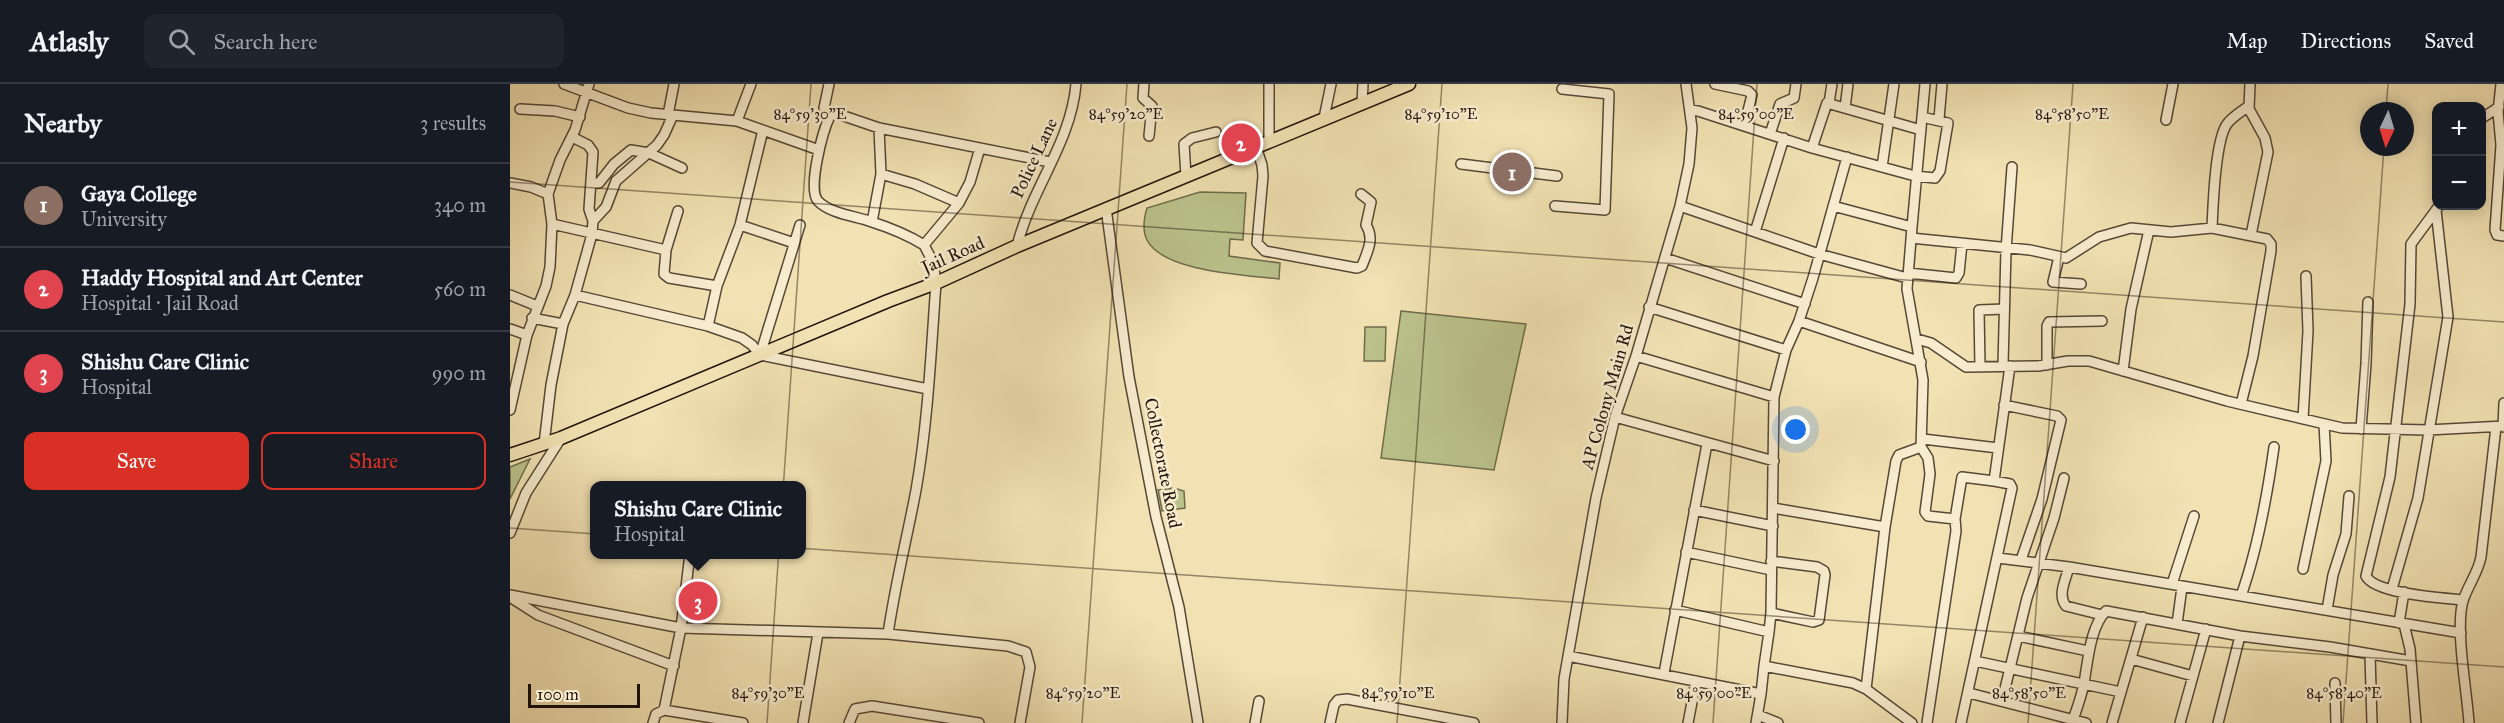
<!DOCTYPE html>
<meta charset="utf-8">
<style>
:root{--surface:#171b24;--page:#20242c;--text:#f1f3f6;--muted:#9ea1a6;--line:#363941;--accent:#d93025}
body{margin:0;font-family:"IM FELL Great Primer",serif;background:var(--page);color:var(--text)}
.controls{position:absolute;right:18px;top:18px;display:grid;overflow:hidden;border-radius:12px;box-shadow:0 3px 15px #0003}
.controls button{width:54px;height:54px;display:grid;place-items:center;padding:0;border:0;border-bottom:2px solid var(--line);background:var(--surface);color:var(--text);font:30px sans-serif}
.compass{position:absolute;left:1850px;top:18px;width:54px;height:54px;border-radius:50%;background:var(--surface);box-shadow:0 3px 15px #0003;rotate:184deg}
.scale{position:absolute;left:18px;bottom:15px;width:112px;box-sizing:border-box;padding-left:6px;border:3px solid #22140c;border-top:0;font-size:16px;line-height:21px;white-space:nowrap;color:#22140c;-webkit-text-stroke:4px #f7ecce;paint-order:stroke}
.you{position:absolute;left:1286px;top:346px;width:21px;height:21px;margin:-15px;border:4px solid #fff;border-radius:50%;background:#1a73e8;box-shadow:0 0 0 9px #1a73e833}
.badge{display:grid;place-items:center;width:39px;height:39px;border-radius:50%;background:var(--accent);color:#fff;font-size:20px;font-weight:700}
.pin{position:absolute;translate:-50% -50%;border:3px solid #fff;box-shadow:0 2px 6px #0006}
.popup{position:absolute;left:80px;top:397px;width:216px;height:78px;box-sizing:border-box;display:grid;place-content:center;border-radius:12px;background:var(--surface);filter:drop-shadow(0 2px 4px #0005);font-size:20px;white-space:nowrap;color:var(--muted)}
.popup b{font-size:22px;color:var(--text)}
.popup::after{content:'';position:absolute;left:50%;top:100%;margin-left:-12px;border:12px solid transparent;border-top-color:var(--surface)}
.list{margin:0;padding:0;list-style:none}
h2{display:flex;justify-content:space-between;align-items:center;height:78px;margin:0;padding:0 24px;font-size:26px}
h2 small{font-size:20px;font-weight:400;color:var(--muted)}
.list li{display:grid;grid-template-columns:39px 1fr auto;gap:18px;align-items:center;box-sizing:border-box;height:84px;padding:0 24px;border-top:2px solid var(--line)}
.list b{display:block;font-size:22px;white-space:nowrap}
.list p{margin:0;font-size:20px;white-space:nowrap;color:var(--muted)}
.list em{font-size:20px;font-style:normal;color:var(--muted)}
.actions{display:flex;gap:12px;padding:18px 24px}
.actions a{flex:1;padding:14px 0;border:2px solid var(--accent);border-radius:12px;text-align:center;font-size:21px;color:var(--accent)}
.actions .main{background:var(--accent);color:#fff}
.icon{flex:none;width:33px;height:33px;fill:none;stroke:currentColor;stroke-width:2;stroke-linecap:round;stroke-linejoin:round}
.map{position:relative;flex:none;width:1994px;height:639px;overflow:hidden}
header{display:flex;align-items:center;gap:36px;box-sizing:border-box;height:84px;padding:0 30px;background:var(--surface);border-bottom:2px solid var(--line)}
header strong{font-size:28px}
nav{display:flex;gap:33px;margin-inline-start:auto;font-size:21px}
.search{width:420px;height:54px;background:var(--page);display:flex;align-items:center;gap:15px;box-sizing:border-box;padding:0 21px;border-radius:12px;color:var(--muted);font-size:22px}
main{display:flex}
aside{flex:1;background:var(--surface)}
.map>svg:first-child{display:block}
.green{fill:#bbc38c;stroke:#6e6c4c;stroke-width:1.5}
.lines{fill:none;stroke-linecap:round;stroke-linejoin:round}
.minor-casing{stroke:#564836;stroke-width:12}
.major-casing{stroke:#22140c;stroke-width:15}
.minor{stroke:#f7ecce;stroke-width:9}
.major{stroke:#f2e2b3;stroke-width:12}
.ticks{fill:none;stroke:#22140c;stroke-width:1.5;stroke-opacity:0.45}
.labels{text-anchor:middle;stroke-width:5;stroke-linejoin:round;paint-order:stroke}
.street-label{font-size:18px;fill:#22140c;stroke:#f7ecce}
.ticks-label{font-size:15px;text-anchor:middle;fill:#22140c;stroke:#f7ecce;stroke-width:5;stroke-linejoin:round;paint-order:stroke}
</style>
<header>
<strong>Atlasly</strong>
<div class="search"><svg class="icon" aria-label="search" viewBox="0 0 24 24"><circle cx="10" cy="10" r="6"/><path d="M15 15l6 6"/></svg>Search here</div>
<nav><a>Map</a><a>Directions</a><a>Saved</a></nav>
</header>
<main>
<aside>
<h2>Nearby<small>3 results</small></h2>
<ul class="list">
<li><span class="badge" style="background:#8d6e63">1</span><div><b>Gaya College</b><p>University</p></div><em>340 m</em></li>
<li><span class="badge" style="background:#e0444e">2</span><div><b>Haddy Hospital and Art Center</b><p>Hospital · Jail Road</p></div><em>560 m</em></li>
<li><span class="badge" style="background:#e0444e">3</span><div><b>Shishu Care Clinic</b><p>Hospital</p></div><em>990 m</em></li>
</ul>
<div class="actions"><a class="main">Save</a><a>Share</a></div>
</aside>
<div class="map">
<svg width="1994" height="639" viewBox="0 0 1994 639">
<rect width="100%" height="100%" fill="#f2e2b3"/>
<filter id="stains"><feTurbulence type="fractalNoise" baseFrequency=".00333" numOctaves="4"/><feColorMatrix values="0 0 0 0 .2 0 0 0 0 .09 0 0 0 0 .02 0 0 0 .5 -.17"/></filter>
<radialGradient id="worn" r=".72"><stop offset=".6" stop-color="#630" stop-opacity="0"/><stop offset="1" stop-color="#630" stop-opacity=".3"/></radialGradient>
<path class="green" d="M690,108L736,109L733,156L720,155L719,172L770,179L769,195C737,191 653,188 637,156C632,146 634,134 637,124Z
M891,227L1016,240L984,386L871,374Z
M855,243H876L875,277H854Z
M20,375L0,415V383Z
M664,404L674,407L675,424L652,427L648,406Z"/>
<g class="lines">
<g class="minor-casing">
<path id="minor" d="M54,0L118,24L141,29L227,37
M241,0L227,37L309,66
M319,0L314,24L323,30
M634,0L633,14L642,22L639,52
M1205,0L1238,7L1242,11L1234,42
M1740,0L1739,25L1755,54L1758,68L1741,151
M1991,0L1988,28L1991,61L1985,146L1987,151L1994,152
M852,19L853,0
M1319,19L1322,0
M1335,24L1338,0
M10,25L45,27L70,33
M1180,26L1188,27L1302,64L1405,92L1425,94L1430,87L1438,39L1412,33
M158,31L164,0
M814,34L821,0
M1972,34L1989,23
M1429,35L1432,0
M1656,36L1663,0
M1260,50L1270,20L1284,14L1286,0
M62,53L78,61L83,68L79,125L83,137
M759,59V0
M746,63L752,81L753,92L747,159L755,167L847,184L852,182C857,168 865,155 856,141L861,118L851,110
M1302,64L1317,19L1411,46
M951,80L1047,92
M1372,83L1384,0
M371,90L405,100L449,119
M676,92L674,60L682,54L706,48
M0,99L21,103L38,110
M81,100L89,99L104,80L121,66L139,69L172,84
M1045,122L1095,126L1099,10L1052,5
M1170,122L1309,170L1397,194
M1323,122L1402,143L1397,205L1413,296L1411,363L1418,374L1420,390L1415,428L1418,432L1445,435L1446,447L1417,639
M1929,122L1901,160L1900,220L1880,393L1856,492C1865,510 1933,514 1953,516
M596,124L619,293L646,433L669,523L688,639
M168,127L156,166L154,190L159,194L207,202
M362,138L371,90L369,44
M42,140L156,166
M230,141L284,159
M1402,143L1415,0
M1702,144C1703,122 1705,57 1717,40C1722,33 1732,27 1739,22
M1245,148L1274,54
M1401,154L1520,166L1556,174L1589,153L1621,144L1661,148L1702,144L1757,155L1761,160V167L1743,272L1731,320
M414,161L449,119L460,98L470,64
M507,162C521,105 561,59 566,0
M1549,173L1543,198L1571,200
M1155,174L1295,220
M1398,189L1446,194L1449,189L1452,160
M0,211L27,222
M65,211L82,150L83,137L96,123L106,97L147,61L154,51L163,31
M1139,223L1276,266
M22,234L53,240L65,211L198,242L232,254L242,261L250,271L418,305
M1289,237L1411,278
M198,242L207,202L230,141L253,46
M0,245L17,251
M1407,255L1421,259L1456,283L1528,282L1558,277H1579L1717,317L1832,344L1918,346L1994,342
M250,271L290,141
M1126,272L1264,313
M1493,281L1496,166L1502,83
M1537,281V242L1539,238L1592,237
M1470,283L1469,226L1494,225
M1613,287L1621,225L1639,146
M1494,321L1547,332L1551,336L1532,415L1511,476
M0,326L17,251L36,202L40,183L42,140L38,110L50,76L65,46L79,0
M1105,333L1264,377
M1793,335L1798,247L1796,192
M1993,343L1994,319
M1851,345L1856,280L1858,218
M1413,355L1488,364
M34,360L41,301L53,240
M1263,424L1375,443
M1184,426L1263,442
M1445,435L1452,393L1484,397L1500,282
M0,449L16,409L51,354
M1176,468L1261,486
M180,470L171,544L154,626L233,639
M1488,474L1559,483L1951,549
M1559,483C1556,495 1547,511 1556,522L1592,531
M1793,485L1816,377L1814,340
M1662,500L1684,432
M1882,505L1908,414L1938,233L1926,126
M0,511L171,544L378,550C385,501 397,454 406,406C418,338 421,268 426,199L423,178L414,161C398,151 378,143 359,137C344,132 319,129 308,117C297,105 313,46 320,32L328,30L369,44L540,78
M1731,512C1748,464 1757,413 1764,363
M0,513L28,531L164,582
M1165,526L1259,548L1254,582
M1817,526L1823,491L1836,450L1839,412
M1261,529L1303,538L1309,536L1315,491L1314,487L1307,483L1261,477
M1889,539L1894,508
M1667,540L1672,503
M1894,540L1900,565L1906,639
M1259,548L1261,529L1264,313L1276,266L1289,237L1303,194L1337,73
M378,550L498,562L516,568L520,583L510,639
M1508,552L1578,567
M1860,570L1862,639
M1058,572L1251,610L1254,582L1343,599L1356,605L1402,639
M1621,575L1683,592
M1465,577L1611,608
M1154,589L1197,360
M1825,599L1826,639
M1356,605L1375,443L1386,377L1389,371L1411,363
M1459,609L1576,639
M1492,617L1517,514L1544,434L1554,394
M1248,631L1268,639
M1563,636C1567,624 1572,611 1574,599C1578,577 1580,543 1596,527L1730,552L1820,563L1901,577
M143,639L146,630L154,626
M293,639L308,549
M339,639L345,625L362,622L469,639
M745,639L749,617
M820,639L824,621L828,616L837,615L964,639
M1052,639L1054,595L1086,414L1105,333L1126,272L1170,122L1179,80L1182,44L1176,0
M1178,639L1186,597
M1246,639L1251,610
M1451,639L1502,404L1500,400L1484,397
M1602,639L1633,533
M1670,639L1696,545
M1708,639L1730,552
M1959,639C1957,607 1945,545 1953,517C1958,501 1968,489 1971,473L1986,343"/>
</g>
<g class="major-casing">
<path id="major" d="M0,371L51,354L378,217L426,199L507,162L899,0"/>
</g>
<use href="#minor" class="minor"/>
<use href="#major" class="major"/>
</g>
<path class="ticks" d="M1876,27L1878,0M0,98L1994,238M0,444L1994,583M257,639L301,0M572,639L617,0M887,639L932,0M1203,639L1247,0M1518,639L1563,0M1833,639L1874,63"/>
<g class="labels">
<g class="street-label">
<text transform="translate(524 74) rotate(-65)" y="6">Police Lane</text>
<text transform="translate(443 171) rotate(-24)" y="6">Jail Road</text>
<text transform="translate(1097 313) rotate(-74)" y="6">AP Colony Main Rd</text>
<text transform="translate(653 379) rotate(79)" y="6">Collectorate Road</text>
</g>
</g>
<g class="ticks-label">
<text x="300" y="35">84°59'30"E</text>
<text x="616" y="35">84°59'20"E</text>
<text x="931" y="35">84°59'10"E</text>
<text x="1246" y="35">84°59'00"E</text>
<text x="1562" y="35">84°58'50"E</text>
<text x="258" y="614">84°59'30"E</text>
<text x="573" y="614">84°59'20"E</text>
<text x="888" y="614">84°59'10"E</text>
<text x="1204" y="614">84°59'00"E</text>
<text x="1519" y="614">84°58'50"E</text>
<text x="1834" y="614">84°58'40"E</text>
</g>
<rect width="100%" height="100%" filter="url(#stains)"/>
<rect width="100%" height="100%" fill="url(#worn)"/>
</svg>
<div class="controls">
<button>+</button>
<button>−</button>
</div>
<svg class="compass" viewBox="-18 -18 36 36"><path d="M0-13l5 13h-10z" fill="#e53935"/><path d="M0 13l5-13h-10z" fill="#9ea1a6"/></svg>
<div class="scale">100 m</div>
<div class="you"></div>
<div class="pin badge" style="left:1002px;top:88px;background:#8d6e63">1</div>
<div class="pin badge" style="left:731px;top:59px;background:#e0444e">2</div>
<div class="pin badge" style="left:188px;top:517px;background:#e0444e">3</div>
<div class="popup"><b>Shishu Care Clinic</b>Hospital</div>
</div>
</main>
